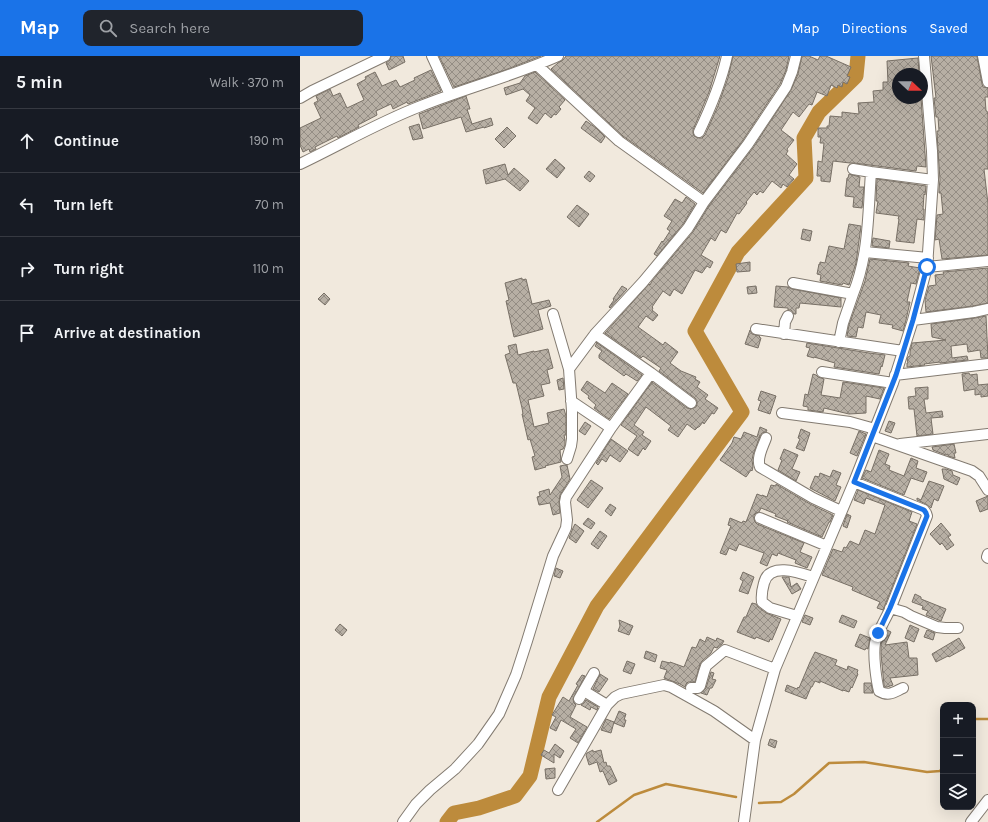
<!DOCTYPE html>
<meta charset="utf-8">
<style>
:root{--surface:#171b24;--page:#20242c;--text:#f1f3f6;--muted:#9ea1a6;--line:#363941;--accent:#1a73e8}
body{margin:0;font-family:Karla,sans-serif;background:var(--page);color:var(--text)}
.controls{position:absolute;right:12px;bottom:12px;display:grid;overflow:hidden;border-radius:8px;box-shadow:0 4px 16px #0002}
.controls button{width:36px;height:36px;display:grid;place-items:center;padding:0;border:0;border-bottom:1px solid var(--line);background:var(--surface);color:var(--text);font:20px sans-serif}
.compass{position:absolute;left:592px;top:12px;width:36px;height:36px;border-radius:50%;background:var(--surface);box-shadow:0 4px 16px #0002;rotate:112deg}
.stop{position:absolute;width:12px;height:12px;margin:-9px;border:3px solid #1a73e8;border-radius:50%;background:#fff}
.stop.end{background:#1a73e8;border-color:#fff;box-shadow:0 1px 4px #0008}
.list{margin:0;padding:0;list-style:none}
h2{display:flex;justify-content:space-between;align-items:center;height:52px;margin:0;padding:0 16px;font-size:17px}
h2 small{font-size:13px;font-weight:400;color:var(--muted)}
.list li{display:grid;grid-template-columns:26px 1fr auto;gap:12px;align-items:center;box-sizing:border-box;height:64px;padding:0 16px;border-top:1px solid var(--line)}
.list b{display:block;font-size:15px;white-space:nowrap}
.list em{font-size:13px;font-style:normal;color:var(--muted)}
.icon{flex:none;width:22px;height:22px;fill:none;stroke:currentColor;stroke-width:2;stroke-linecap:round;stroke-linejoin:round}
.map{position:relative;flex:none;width:688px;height:766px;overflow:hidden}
header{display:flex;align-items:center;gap:24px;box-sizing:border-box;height:56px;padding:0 20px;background:var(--accent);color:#fff}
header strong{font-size:19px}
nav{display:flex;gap:22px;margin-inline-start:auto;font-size:14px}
.search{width:280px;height:36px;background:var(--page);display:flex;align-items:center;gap:10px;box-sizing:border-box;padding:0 14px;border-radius:8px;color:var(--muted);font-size:15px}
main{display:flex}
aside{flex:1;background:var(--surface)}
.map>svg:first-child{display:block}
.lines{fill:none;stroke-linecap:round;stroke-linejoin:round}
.stream{stroke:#bd8b3c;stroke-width:2.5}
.river{stroke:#bd8b3c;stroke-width:15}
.building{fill:url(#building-cross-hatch);stroke:#787066}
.minor-casing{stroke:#837b71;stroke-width:12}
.minor{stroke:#fff;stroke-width:10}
.route{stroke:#1a73e8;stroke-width:5}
</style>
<header>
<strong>Map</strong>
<div class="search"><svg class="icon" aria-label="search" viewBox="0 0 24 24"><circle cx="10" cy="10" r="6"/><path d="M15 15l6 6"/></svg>Search here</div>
<nav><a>Map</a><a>Directions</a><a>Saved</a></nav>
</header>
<main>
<aside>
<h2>5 min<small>Walk · 370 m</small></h2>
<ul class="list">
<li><svg class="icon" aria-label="ahead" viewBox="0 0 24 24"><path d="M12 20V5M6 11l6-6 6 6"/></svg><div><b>Continue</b></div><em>190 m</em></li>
<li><svg class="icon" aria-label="left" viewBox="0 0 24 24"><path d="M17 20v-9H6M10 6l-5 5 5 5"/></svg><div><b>Turn left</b></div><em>70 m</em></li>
<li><svg class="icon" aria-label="right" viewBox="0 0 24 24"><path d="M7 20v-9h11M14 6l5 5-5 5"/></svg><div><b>Turn right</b></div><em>110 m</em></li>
<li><svg class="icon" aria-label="arrive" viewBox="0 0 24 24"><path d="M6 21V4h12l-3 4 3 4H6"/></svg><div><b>Arrive at destination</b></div></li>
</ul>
</aside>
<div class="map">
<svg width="688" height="766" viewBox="0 0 688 766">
<defs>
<pattern id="building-cross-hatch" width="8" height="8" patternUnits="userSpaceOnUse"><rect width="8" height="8" fill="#b7afa4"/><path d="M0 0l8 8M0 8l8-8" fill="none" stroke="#948d84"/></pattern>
</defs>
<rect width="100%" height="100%" fill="#f1e9dd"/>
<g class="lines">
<path class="stream" d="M673,663H688
M459,747L481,746L494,738L529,707L564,706L627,716L640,715L643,711
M297,766L334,739L366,728L436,741"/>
<path class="river" d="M147,766L154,757L179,752L215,740L230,720L249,641L297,550L442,356L395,275L438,196L506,122L504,82L519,56L556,20L558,0"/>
</g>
<path class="building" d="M91,0H103L105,6L89,14L86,7L90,4Z
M139,0H241L205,14L154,31Z
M266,0H420L409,36L393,74V77L394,80L399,82H402L405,79L418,50L428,22L433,0H489L486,14L480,28L443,84L403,137L323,80L251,13L258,7L263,4Z
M502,0H509L518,4L520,0H526L551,11L547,20L550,21L547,28L543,26L542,31L538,29L537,32L531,29L527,40L517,36L512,49L509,48L499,61L493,56L481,74L494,84L487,93L488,95L486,98L497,108L489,119L494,123L487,131L483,128L481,132L472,125L463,137L460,135L457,139L454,136L446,146L447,147L439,158L437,157L426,177L421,174L415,185L411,182L401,199L413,206L410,212L407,210L402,217L395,214L382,238L374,233L370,240L363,235L352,251L353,252L352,254L358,259L353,265L346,260L338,271L363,289L365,286L378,296L370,307L381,315L396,321L395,323L400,326L397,331L408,339L405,343L418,352L414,358L412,357L404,368L403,366L399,371H398L395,374L387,368L378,381L368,374L371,370L346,351L334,369L344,376L342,379L351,385L345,394L343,392L338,400L328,393L337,380L321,369L352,326L387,352L391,353L396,351L397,348V345L395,342L359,315L361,312L343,300L341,302L305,277L349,228L350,229L352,225L393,176L409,150L453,92L491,34L498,18Z
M631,0H677L682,28L683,31L688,32V41H685L686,55H687L688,59V113H684L688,148V199L642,203L639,183L635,184L637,159L643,158L641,137H639V133L640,124L638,95L637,75H639L638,61H636L634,42H636Z
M618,2L619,18H598V25H597L598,42H621L626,111L617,110L616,115L554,107H550L533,105L530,126L521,125V120H517L518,105L522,106L524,87H520L521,81H518V72H527V70H529L530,60L542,61V56L559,58L558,47L574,46L573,35L583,34V26H588L587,5Z
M131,14L141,35L108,48L107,46L93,53L91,48L76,55L77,59L58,69L59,71L38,82L37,80L15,91L16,93L10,96L9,93L3,96L0,89V72L21,62L14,47L18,45L16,40L30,33L33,40L40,37L47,52L64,44L57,28L66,23L65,21L75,16L82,30L96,24L100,31L115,24L114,22Z
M235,16L265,44L259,51L261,53L256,59L254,58L251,62L245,57L237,68L228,62L235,52L226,45L230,39L223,33L206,39L204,32L220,27L225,20Z
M166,40L170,53H167L172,68L191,62L193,69L184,72V71L166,76L161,61L123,73L119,58Z
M286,65L296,72L305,81L301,87L281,72Z
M119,68L123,82L113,84L109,71Z
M207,71L216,80L204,92L195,83Z
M255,103L265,112L257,122L246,113Z
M205,108L208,119L214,112L229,125L220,135L205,123L186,128L183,114Z
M289,115L295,120L290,126L284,121Z
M549,118L560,121L559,131H564L562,152L553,151L554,141L545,140L547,122H548Z
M577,123L626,130L625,139L624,138L623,153H624V164L617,163L614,187L596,185L599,163H598L599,160L576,157L578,145H576V143Z
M386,141L395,148L383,168L357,200L354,198L362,185L363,186L370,175L367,173L372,165L364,160L375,143L382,147Z
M277,149L289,158L279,171L267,161Z
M549,168L561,170L556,207L549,229L543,227L542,229L520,225L521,219L517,218L519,208H520V206L525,207L529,190L544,193Z
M503,173L512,175L510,185L501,183Z
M573,182L590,185L589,192L572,190Z
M570,203L609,207L608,210L620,212L616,228L611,227L607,246H610L606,264L603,275L592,272L593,269L579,267L581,259L566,256L563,272L558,271L556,281L547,280L549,269L565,225Z
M450,206V215L437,216L436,208Z
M688,212V247L673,250L626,256L625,244L629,230L636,229L635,219L644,218L643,216Z
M222,222V224L226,223L232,248L249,244L251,250L238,254L243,273L214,281L206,245L209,244L205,227Z
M322,230L327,233L310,252L309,251L314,244L313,243Z
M456,230L457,237L448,238L447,231Z
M476,230L488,231L492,233L541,242V251L500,247L499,252H496V258H494L491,254H488V252L474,251Z
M24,237L30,243L25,249L18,243Z
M686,260L688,302H681L680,294L668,296L667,288L651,290L652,302L667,300L668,304L640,307V306L624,308L625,309L607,311V307H608L607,303L608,301L610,300V296L612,287L646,284L632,281L631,268L675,262Z
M450,274L452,278L460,280L459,281L461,282L458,292L445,288Z
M297,287L342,319L337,325L326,318L324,320L302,304L299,302V299L302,295L295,290Z
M507,287L569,297L585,299L582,311L581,310L579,318L534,311L535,307L514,301V302L507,300L510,292L506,291Z
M216,288L218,299L234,295V296L248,293L253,312L247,314L250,327L241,329L244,340L228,344L234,371L249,367L247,357L264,353L266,360V379H264L265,384V389L263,393L260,394L261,406L245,410L246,411L235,414L232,401L235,400L230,383L228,384L222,358H223L222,352L216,327H213L205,299L210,297L208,290Z
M669,317L670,319L677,318L678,329L688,328V340L681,341V338L675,339V333L664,335L662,318Z
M513,318L516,319L518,321L524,323L521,339L540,342L543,326L584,332L580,343L566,340V357L549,358L524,352L523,356L508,354V351L503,350L505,338L508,339Z
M263,322L264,333L259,334L257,324Z
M287,325L305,337L312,327L328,338L309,363L294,352L296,349L288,342L289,340L281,334Z
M628,331V343H624L626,357L642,355L643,361L631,362L633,378L617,380L614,353H609L608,341L616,340L615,332Z
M461,335L476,340L470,358L458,354L461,345L458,344Z
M589,365L595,367L591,377L585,375Z
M285,366L291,370L285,379L279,375Z
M460,371L467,374L466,376L462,377L460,380L453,399L452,404L453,411L452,415L451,414L446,421L420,404L432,387L434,381L441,383L444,376L457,381Z
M501,373L510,377L504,395L496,392L500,383L498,382Z
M559,375L566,378L557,400L550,397Z
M311,383L328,395L320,406L310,399L306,406L302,403L298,409L296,407Z
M654,388L656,397H654L655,402L648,400V398L646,399L633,394L632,391Z
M484,393L498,399L492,413L500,416L496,425L478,414L482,404L480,403Z
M579,394L589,398L585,408L590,410L589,414L604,420L611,402L618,405L616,412L627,416L623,426L611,422L604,439L562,422L566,414L571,416Z
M265,409H267L270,423L260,439L259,446L260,457L253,459L250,447L239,449L237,441L240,440L239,436L249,433L250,439L262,421L260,410Z
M642,413H646L652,415L653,419L660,422L657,429L644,423Z
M533,414L541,417L536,429L541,431L535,445L510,432L515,420L519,421L520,417L530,421Z
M291,424L303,432L288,452L277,444Z
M629,425L644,430L638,445L634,443L631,452L626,448L617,444V442L621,444Z
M476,428L510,448L533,459L530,466H529L522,481L487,466L488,465L475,460L476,458L461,452L459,456L456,457L454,459V463L455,466L457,468L504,487L500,496L512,501L507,512L495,507L496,504L478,497L477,500L472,498L467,510L460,507L464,497L439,488L436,495L429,492L426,499L420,497L431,470L428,469L430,462L442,467L443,465L446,466L457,438L462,440V439L467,441L471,429L476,430Z
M558,434L612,456L609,465L617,468L583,554L577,552L580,546L552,534L553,531L522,519L533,493L542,496L544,491L546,492L550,485L559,489L565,474L575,478L585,449L566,442L564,448L554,444Z
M688,440V453L680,456L676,445Z
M310,448L316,452L311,460L305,455Z
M547,458L551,460L547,472L543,470Z
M288,462L295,467L291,473L283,468Z
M641,467L651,479L648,481L654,489L647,494L642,487L640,489L630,478Z
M275,468L284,475L276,487L269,482L273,472Z
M300,475L307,480L298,493L291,488Z
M256,512L263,515L260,522L254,520Z
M443,516L454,521L448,538L439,535L443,525L440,523Z
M482,521H489L491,531L497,527L501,533L492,538Z
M615,538L621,541V543L646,553L641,565L626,559L628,555L622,553L623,550L612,546Z
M452,547L456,548L458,551L466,557L481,563L472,584L470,583L469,586L456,581L455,583L437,576L444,561H446Z
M505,559L513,562L510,569L502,566Z
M542,559L557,565L554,572L539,566Z
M319,564L333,570L329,579L318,575L320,570Z
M40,568L47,574L42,580L35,574Z
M610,569L619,573L614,586L605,582Z
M587,574L591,576L585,589L607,586L609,602H617L618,619L590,622L593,629L587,631H585L584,629L581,598V588Z
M627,574L635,577L633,584L624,581Z
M560,578L570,582L568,593L566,592L565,594L555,590Z
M407,581L416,585L417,582L424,585L422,588L417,592L414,591L411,597L402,605L400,608L395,626H388L386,628L385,631L380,628L364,622L367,614L360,612L362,605L370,607V606L384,611L392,591L396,592L400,583L405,586Z
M659,582L665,592L649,601L648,600L636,606L632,598Z
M346,595L357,599L355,606L344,602Z
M515,596L537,604L535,609L547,614L548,610L558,614L557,617L558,618L552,632L551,631L549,636L543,634V635L520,625V627L515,625L512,631H511L506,643L485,635L487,629L497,633L498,631L499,632L510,606Z
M327,605L335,608L331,618L323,615Z
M411,616L414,617L412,623L416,624L412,632H410L407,639L401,637L406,632Z
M300,618L308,623L299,636L293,633Z
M282,619L285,620L273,643L274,647L276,649L270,661L287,671L278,687L270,682L276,673L261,664L256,675L250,672L256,661L252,659L263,641L269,645L278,629L276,628Z
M564,627H571L573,637H564Z
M286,644L298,651L297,654L291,651L290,654L281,649L284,647Z
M319,655L326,658L324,664H326L324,671L314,667Z
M306,663L314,666L311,677L301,674Z
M470,683L477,685L475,692L468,689Z
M255,688L264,695L260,702L254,698V707L241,699L244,694L249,697Z
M293,694V696L301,694L304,707L306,706L307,710H310L317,725L309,729L303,715L300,716L297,706L289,709L286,699L287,697Z
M255,712V722L246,723L245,713Z"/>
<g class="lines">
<g class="minor-casing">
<path id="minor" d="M132,0L150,39
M683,0L688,26
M237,9L319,85L404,146
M0,42L12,35L85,0
M399,76C411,51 421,27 427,0
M0,108C40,89 79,66 121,50C166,32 213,20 258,0
M553,113L571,116
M565,196L628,202
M627,211L688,205
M493,227L553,238C569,199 568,157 571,116L633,124
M253,258L269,313L272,355V383L271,390L267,403
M613,264L674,256L688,253
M456,273L603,295
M295,278L351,317L391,347
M484,278L485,266L488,260
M539,286L543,267L553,238
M269,313L295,278L343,226L388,172L404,146L448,88L486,31L492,16L496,0
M522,316L593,327
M595,319L688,308
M271,345L311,372
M482,357L550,366L575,373
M572,380L672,415L679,420L688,434
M466,382C463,391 456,402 460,411L513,442L541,455
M600,388L688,378
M554,426L624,454L626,457L627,460C615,490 603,520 591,551C586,563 578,574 575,587C573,599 576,623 579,635C589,641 594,636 603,632
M460,462L527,490
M688,498L687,501L688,502
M590,552L604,556L611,560L637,571L645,572H658
M497,560L470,552L462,546C461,539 462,534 464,527C469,506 498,516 513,521
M391,632H398L400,630L404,616L406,610L425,594L475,613
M284,635L307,649
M279,643L294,617
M258,734L307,649L315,641L321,638L364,629L371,631L414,655L455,684
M103,766L116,748L130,734L155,713L178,688L199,658L216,619L227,585L253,500L266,472L267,464L265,446L266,441L311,372L351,317
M444,766L455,684L475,613L554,426L593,327L613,264L627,211L633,124L632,95L624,0
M671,766L688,744"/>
</g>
<use href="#minor" class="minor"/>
</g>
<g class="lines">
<path class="route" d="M578,577L590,552L627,460L626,457L624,454L554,426L596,319L613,264L627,211"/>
</g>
</svg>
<div class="controls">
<button>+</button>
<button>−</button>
<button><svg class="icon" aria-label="layers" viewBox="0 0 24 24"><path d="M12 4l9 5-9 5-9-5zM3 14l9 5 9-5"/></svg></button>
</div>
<svg class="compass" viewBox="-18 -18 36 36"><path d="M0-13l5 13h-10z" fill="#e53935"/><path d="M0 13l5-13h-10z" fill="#9ea1a6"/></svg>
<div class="stop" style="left:627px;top:211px"></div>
<div class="stop end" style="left:578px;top:577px"></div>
</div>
</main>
